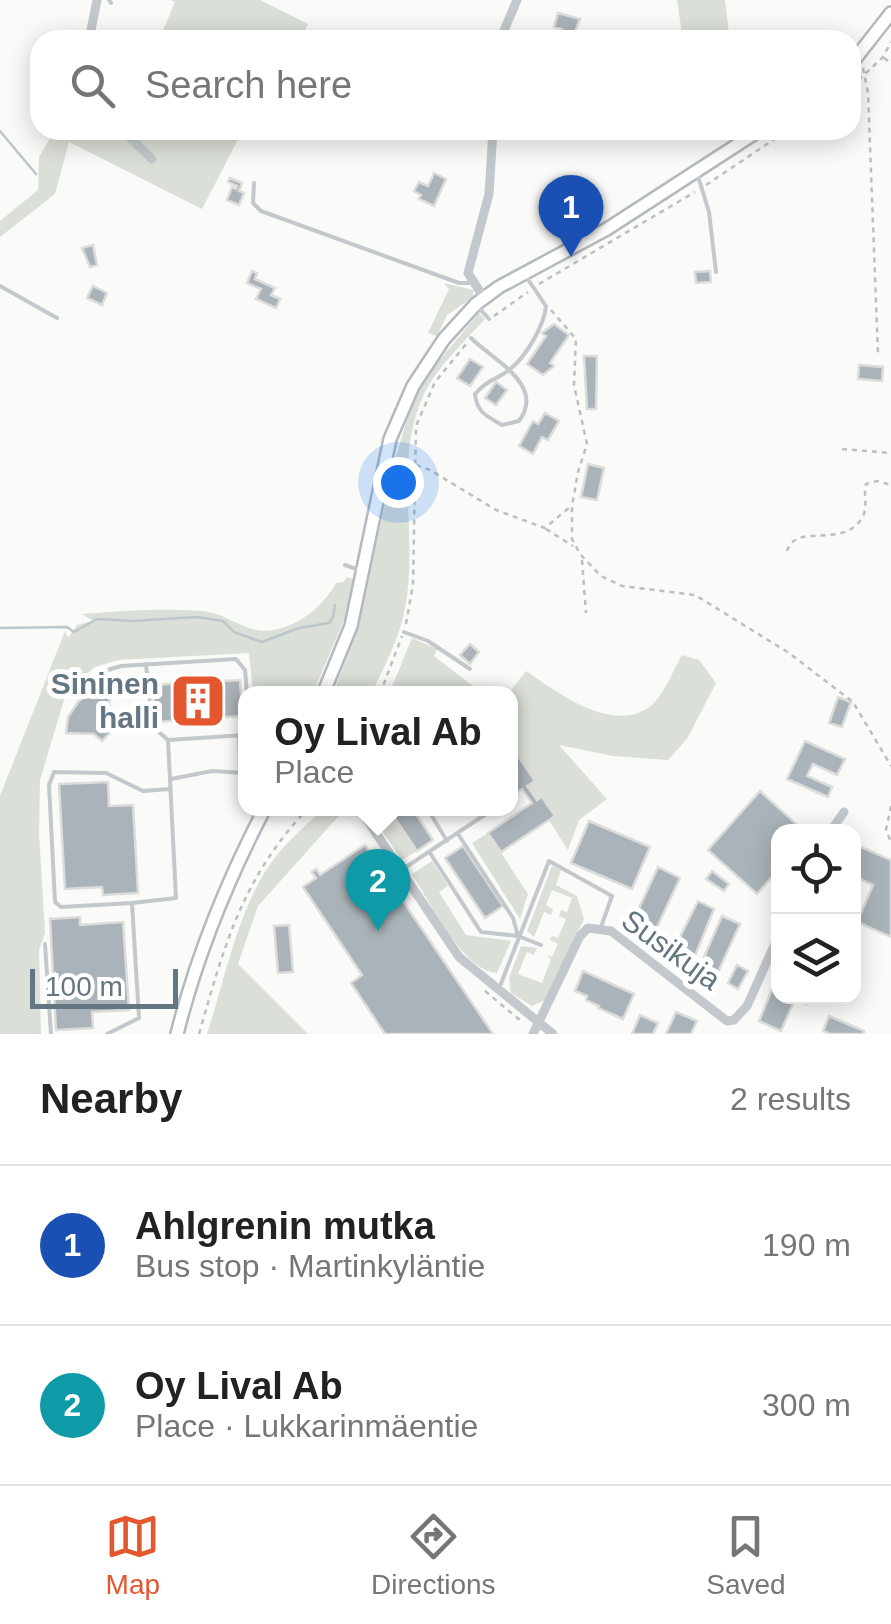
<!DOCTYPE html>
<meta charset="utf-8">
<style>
:root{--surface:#fff;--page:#f2f2f2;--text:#222;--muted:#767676;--line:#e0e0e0;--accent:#e4572e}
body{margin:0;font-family:Arial,sans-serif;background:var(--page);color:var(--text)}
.controls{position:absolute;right:30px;bottom:30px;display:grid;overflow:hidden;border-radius:20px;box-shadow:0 5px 25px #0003}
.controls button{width:90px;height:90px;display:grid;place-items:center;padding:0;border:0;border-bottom:2px solid var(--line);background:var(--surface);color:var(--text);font:50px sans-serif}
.scale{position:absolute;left:30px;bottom:25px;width:148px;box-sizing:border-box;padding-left:10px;border:5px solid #657683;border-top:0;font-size:28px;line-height:35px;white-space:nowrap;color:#657683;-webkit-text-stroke:8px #fff;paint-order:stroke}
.you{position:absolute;left:398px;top:482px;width:35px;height:35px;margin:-25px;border:8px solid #fff;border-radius:50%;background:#1a73e8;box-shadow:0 0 0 15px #1a73e833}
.badge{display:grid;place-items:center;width:65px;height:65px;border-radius:50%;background:var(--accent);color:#fff;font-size:32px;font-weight:700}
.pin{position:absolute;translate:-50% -82px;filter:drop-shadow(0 2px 5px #0008)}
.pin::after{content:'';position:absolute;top:52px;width:35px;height:30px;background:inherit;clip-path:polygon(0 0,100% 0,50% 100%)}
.popup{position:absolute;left:238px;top:686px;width:280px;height:130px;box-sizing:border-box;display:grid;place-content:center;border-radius:20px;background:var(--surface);filter:drop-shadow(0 2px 8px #0005);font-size:32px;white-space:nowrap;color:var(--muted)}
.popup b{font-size:38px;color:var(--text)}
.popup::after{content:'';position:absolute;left:50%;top:100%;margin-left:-20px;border:20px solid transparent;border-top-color:var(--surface)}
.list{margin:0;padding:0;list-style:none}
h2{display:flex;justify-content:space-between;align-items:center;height:130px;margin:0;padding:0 40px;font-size:42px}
h2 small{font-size:32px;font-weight:400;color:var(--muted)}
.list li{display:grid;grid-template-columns:65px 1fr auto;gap:30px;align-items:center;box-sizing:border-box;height:160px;padding:0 40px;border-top:2px solid var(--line)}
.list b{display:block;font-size:38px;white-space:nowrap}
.list p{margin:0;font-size:32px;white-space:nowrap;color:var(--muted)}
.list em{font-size:32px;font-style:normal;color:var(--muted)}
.icon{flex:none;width:55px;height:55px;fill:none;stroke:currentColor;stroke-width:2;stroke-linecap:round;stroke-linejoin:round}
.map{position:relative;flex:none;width:891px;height:1034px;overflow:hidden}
.search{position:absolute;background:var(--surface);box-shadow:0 5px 25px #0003;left:30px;right:30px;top:30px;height:110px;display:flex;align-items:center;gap:25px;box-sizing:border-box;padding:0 35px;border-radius:30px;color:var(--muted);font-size:38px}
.sheet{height:450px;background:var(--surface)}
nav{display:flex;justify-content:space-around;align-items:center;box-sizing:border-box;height:140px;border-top:2px solid var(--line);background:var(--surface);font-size:28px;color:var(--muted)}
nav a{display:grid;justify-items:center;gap:5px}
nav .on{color:var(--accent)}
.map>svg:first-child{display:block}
.green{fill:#dadfd7}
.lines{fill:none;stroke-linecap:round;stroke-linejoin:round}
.stream{stroke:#bbc7cb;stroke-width:2.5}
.building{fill:#aab3b9;stroke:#dcdcda;stroke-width:2.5}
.secondary-casing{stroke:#b3babf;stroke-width:16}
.path{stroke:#bbbfc2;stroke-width:2.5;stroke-dasharray:5 5;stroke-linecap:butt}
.lane{stroke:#c3c8cc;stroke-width:4}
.street{stroke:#c3c8cc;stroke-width:9}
.secondary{stroke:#fff;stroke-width:11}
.labels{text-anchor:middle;stroke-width:10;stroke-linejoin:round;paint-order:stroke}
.poi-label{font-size:30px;font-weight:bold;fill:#657683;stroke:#fff;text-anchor:end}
.street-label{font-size:30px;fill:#657683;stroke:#fff}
</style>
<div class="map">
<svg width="891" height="1034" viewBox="0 0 891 1034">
<rect width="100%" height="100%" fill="#fafaf8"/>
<path class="green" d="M171,0H260L308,24L301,40H159L175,2Z
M677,0H725L729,34L683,40Z
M55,130H243L202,209L69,142L55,194L0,237V221L38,190L39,157Z
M444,283L473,290V297L447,315L437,336L428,333L449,289Z
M479,313L485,319C463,343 437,367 423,396C393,462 419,539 405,608C400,638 384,666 372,693L333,694L358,627L394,463L408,416L427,375Z
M347,577L355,580L343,623L313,693H253L249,653L118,660L95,667L67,690L40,780L39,833L45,933L39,950L41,1034H0V796L65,631L68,638L77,625L93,621L82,614C122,611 161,608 201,611C221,612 233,623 252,629C284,638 322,610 336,583L343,582Z
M412,638L437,649L434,656L482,693H434L429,688L421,693L389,694Z
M682,655L699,660L716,683L687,739L668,760L613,756L559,745L607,799L579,820L568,850L527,786L534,781L512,747L510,694H508L526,671C557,692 610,733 648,708C662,700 673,670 682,655Z
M323,809H345L258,906L238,964L308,1034H207C224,982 236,919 265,872C280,847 303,828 323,809Z
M367,809H388L417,851L402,860Z
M488,833L528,894L520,919L472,843Z
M432,861L448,886L439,892L466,935L511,941L497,973C463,971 429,901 412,874Z
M552,866L561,870L556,885L577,896L584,919L545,1000L532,1006L511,993L509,978L521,946L537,948L534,955L527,952L518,974L542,983L551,959L546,954L552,957L558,944L550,940L552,936L558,938L566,919L559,916L561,910L567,912L572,898L552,890L546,905L553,909L551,915L544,912L534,937L527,931Z"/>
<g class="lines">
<path class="stream" d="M0,131L36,174
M0,628L67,627L74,632L97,619L133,621L197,617L223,621L234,632L262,642L299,628L329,623L333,617L335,605"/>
</g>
<path class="building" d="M558,13L580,19L572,40L560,38L562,29L554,27Z
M434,173L446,179L434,206L419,199L421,195L414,191L419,182L428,186Z
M230,178L242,183L239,191L244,193L239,205L227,200L232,187L236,189L237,186L228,182Z
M578,188L584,199L573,206L566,195Z
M93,245L97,265L90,267L82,248Z
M252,271L257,273L255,279L275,288L271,295L280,299L276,308L256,299L261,289L247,283Z
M710,271L711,282L696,283L695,272Z
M93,286L107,293L102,305L87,298Z
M554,324L569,335L550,363L554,366L543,375L527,364L546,336L542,333Z
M584,356H597L596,409H587Z
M470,359L483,367L470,386L457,378Z
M859,365L883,367L882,381L858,379Z
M496,382L507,390L496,405L485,398Z
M545,413L559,421L548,440L542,437L533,454L519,446L533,421L538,424Z
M588,464L604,468L597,500L581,497Z
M470,644L479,652L470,664L460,655Z
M240,680L242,716L155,722L153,685Z
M109,688L110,716L118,724L102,741L94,734L66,733L68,717L79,701L91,692Z
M838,697L851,702L842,727L829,723Z
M510,735L512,747L535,781L527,786L537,800L542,797L555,816L501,852L488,833L532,803L522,789L515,794L510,787Z
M805,741L845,759L837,775L813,764L807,776L832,787L828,797L787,779Z
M108,782L109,806L133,805L138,893L103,895L102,887L65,889L59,784Z
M760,791L805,832H778V870L757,894L708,850Z
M388,808H412L433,840L417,851Z
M589,821L650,847L632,889L571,863Z
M854,844L891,860V937L857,922L873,885L854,876Z
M365,845L493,1034H385L351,983L362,975L303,887L316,878L312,872L316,869L320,875Z
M463,846L503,906L485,918L445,858Z
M658,867L680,878L650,942L628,932Z
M712,871L729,884L724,891L706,879Z
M698,901L714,909L688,973L667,963Z
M722,916L740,924L718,972L701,964Z
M80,917V925L123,922L129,1010L92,1012L93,1028L56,1030L50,919Z
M289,925L293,972L278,973L274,926Z
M737,965L748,971L738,989L728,983Z
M583,971L634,994L623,1019L598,1008L599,1006L586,1000L587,996L575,991Z
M778,975V996H809L806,1004L795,999L781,1031L759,1021Z
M676,1012L697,1021L691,1034H666Z
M640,1015L658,1023L653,1034H632Z
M829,1016L864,1031L863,1034H830L823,1031Z"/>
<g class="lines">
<g class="secondary-casing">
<path id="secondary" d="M851,64L891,13
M323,694L351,626L390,439L413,386L444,339L476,304L499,287L607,229L760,130
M177,1034C197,954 227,881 265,808"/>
</g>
<path class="path" d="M884,58L891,63
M863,68L868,93L878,354
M851,87L883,57L891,42
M706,185L788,130
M539,284L695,192
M551,310L576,339L574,385L587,444L578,472L572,506V539L580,554L601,576L622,586L695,595L789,653L853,702L891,766
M494,316L528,292
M842,449L891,453
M416,465L430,470L496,510L545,528L570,507
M546,529L573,546
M787,551C796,521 845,551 863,516C868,506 863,494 866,484L877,481L891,485
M582,560L586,613
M406,624L413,585L416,426L435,382L467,343
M380,694L402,636
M891,806L886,830L891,842
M485,991L521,1021
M199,1034C225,943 242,879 308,808"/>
<path class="lane" d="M109,0L111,3
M697,173L709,212L716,272
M254,183L253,203L261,211L459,283H472
M0,286L57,318
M479,308L489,319
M471,338C493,360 546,385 519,421L502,425C487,416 477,413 475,394C489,378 497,380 509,370C526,357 544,326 546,306L527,278
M345,565L359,570
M404,632L428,641L470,669
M72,695L98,673L121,666L236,659L245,670L247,694
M239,736L240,771
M168,740L245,735
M171,779L212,771L245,773
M427,808L447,841
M430,853L481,932L518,936L513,918L458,834
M403,869L495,808
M132,903L61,907L55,902L49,785L54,772L106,773L143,791L170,789
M518,936L541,945
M45,944L51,1034
M500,986L549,861L612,896L601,927
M107,1034L139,1018L132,903L176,898L168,740L152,726L146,664"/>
<path class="street" d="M89,40L97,0
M500,40L517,0
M122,130L152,159
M484,298L468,273L489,194L493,130
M359,808L459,957L553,1034
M830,832L844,812
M533,1034L580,936L588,928L611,931L727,1021L734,1020L747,1006L778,937"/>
<use href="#secondary" class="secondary"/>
</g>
<defs>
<g id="building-square" transform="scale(2.875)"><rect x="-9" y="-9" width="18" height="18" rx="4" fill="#e4572e" stroke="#fff"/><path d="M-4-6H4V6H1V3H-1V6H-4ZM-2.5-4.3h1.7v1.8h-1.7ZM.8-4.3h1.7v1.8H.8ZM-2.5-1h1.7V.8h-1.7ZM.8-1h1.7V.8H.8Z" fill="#fff"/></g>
</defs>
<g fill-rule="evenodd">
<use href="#building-square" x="198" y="701"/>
</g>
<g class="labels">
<g class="poi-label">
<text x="159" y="694">Sininen<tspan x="159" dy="34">halli</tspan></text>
</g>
<g class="street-label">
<text transform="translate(671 950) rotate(36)" y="10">Susikuja</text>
</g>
</g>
</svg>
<div class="controls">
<button><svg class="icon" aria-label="locate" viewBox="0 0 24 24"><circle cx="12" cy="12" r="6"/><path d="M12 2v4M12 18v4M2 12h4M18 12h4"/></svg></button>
<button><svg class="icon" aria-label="layers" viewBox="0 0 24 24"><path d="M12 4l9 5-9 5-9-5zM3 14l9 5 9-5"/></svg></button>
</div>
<div class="scale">100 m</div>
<div class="you"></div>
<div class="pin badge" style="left:571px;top:257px;background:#1a4fb4">1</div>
<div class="pin badge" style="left:378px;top:931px;background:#0f9aa8">2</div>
<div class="popup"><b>Oy Lival Ab</b>Place</div>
<div class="search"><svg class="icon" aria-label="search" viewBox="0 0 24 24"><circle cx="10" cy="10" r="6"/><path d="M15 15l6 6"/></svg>Search here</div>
</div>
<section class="sheet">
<h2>Nearby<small>2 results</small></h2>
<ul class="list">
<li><span class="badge" style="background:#1a4fb4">1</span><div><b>Ahlgrenin mutka</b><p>Bus stop · Martinkyläntie</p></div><em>190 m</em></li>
<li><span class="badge" style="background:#0f9aa8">2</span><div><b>Oy Lival Ab</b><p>Place · Lukkarinmäentie</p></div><em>300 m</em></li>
</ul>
</section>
<nav>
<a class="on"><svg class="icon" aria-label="map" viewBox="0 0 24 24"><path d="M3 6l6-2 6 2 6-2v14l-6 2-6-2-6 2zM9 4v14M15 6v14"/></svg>Map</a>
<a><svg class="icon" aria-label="directions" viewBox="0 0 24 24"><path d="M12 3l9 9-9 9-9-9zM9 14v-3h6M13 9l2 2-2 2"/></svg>Directions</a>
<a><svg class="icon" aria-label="saved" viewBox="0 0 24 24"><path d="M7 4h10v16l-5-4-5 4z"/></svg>Saved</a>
</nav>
